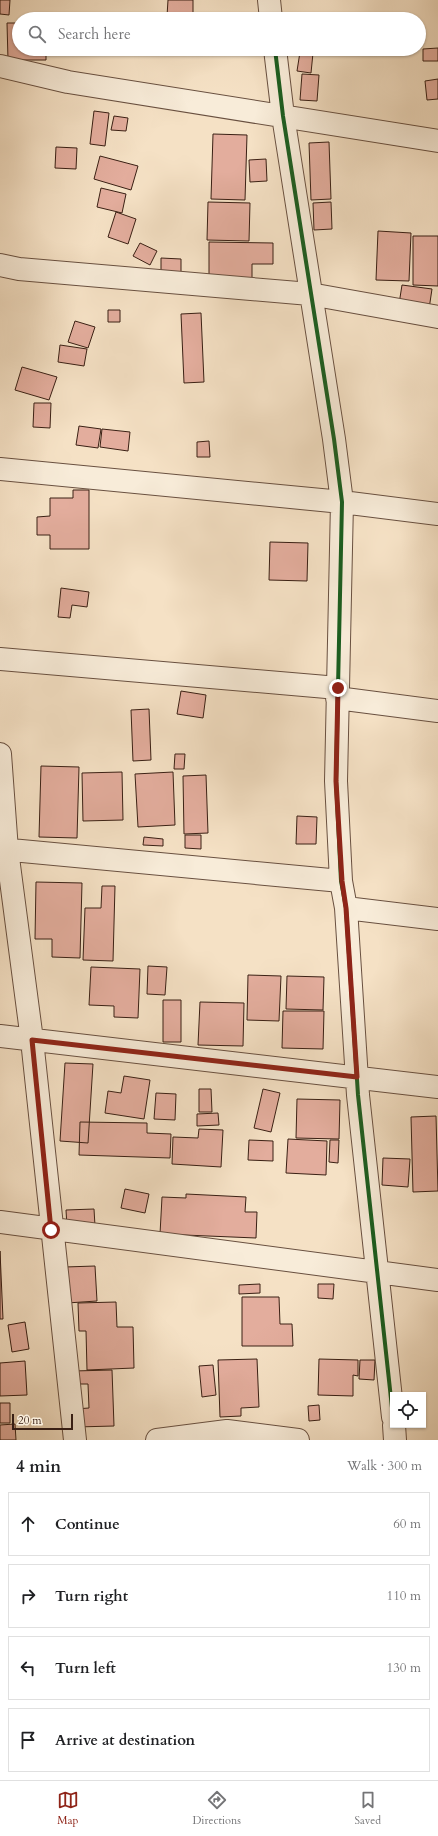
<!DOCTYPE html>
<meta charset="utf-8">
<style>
:root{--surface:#fff;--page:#f2f2f2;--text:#202124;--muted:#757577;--line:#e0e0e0;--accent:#8f2418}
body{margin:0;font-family:Cardo,serif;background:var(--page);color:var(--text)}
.controls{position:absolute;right:12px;bottom:12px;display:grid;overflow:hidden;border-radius:0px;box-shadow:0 1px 3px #0004}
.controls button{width:36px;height:36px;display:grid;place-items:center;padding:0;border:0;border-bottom:1px solid var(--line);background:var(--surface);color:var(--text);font:20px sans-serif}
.scale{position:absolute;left:12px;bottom:10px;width:61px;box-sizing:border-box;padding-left:4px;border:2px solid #3a2014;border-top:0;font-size:11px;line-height:14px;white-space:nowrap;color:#3a2014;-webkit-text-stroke:3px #f8ecd9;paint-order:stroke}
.stop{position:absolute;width:12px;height:12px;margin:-9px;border:3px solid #8f2418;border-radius:50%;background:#fff}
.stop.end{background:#8f2418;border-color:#fff;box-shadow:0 1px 4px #0008}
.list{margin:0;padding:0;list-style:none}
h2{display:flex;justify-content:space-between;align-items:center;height:52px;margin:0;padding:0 16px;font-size:17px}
h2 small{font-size:13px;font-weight:400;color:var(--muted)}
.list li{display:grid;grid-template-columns:26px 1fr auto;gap:12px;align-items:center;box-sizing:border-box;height:64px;margin:0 8px 8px;padding:0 8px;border:1px solid var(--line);border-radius:0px}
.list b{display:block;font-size:15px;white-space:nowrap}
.list em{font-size:13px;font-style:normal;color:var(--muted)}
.icon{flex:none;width:22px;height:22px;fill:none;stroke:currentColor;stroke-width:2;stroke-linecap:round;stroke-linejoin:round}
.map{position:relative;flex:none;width:438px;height:1440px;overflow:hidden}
.search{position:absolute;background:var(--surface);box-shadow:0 1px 3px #0004;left:12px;right:12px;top:12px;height:44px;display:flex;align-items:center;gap:10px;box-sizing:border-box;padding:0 14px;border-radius:22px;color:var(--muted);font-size:15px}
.sheet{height:340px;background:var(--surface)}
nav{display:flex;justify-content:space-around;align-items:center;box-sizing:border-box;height:56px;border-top:1px solid var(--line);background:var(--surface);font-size:11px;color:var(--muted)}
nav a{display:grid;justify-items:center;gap:2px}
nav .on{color:var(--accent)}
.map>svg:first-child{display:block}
.building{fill:#e3ad9d;stroke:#3a2014}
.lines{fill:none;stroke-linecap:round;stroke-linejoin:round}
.minor-casing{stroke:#695040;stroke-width:24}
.minor{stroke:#f8ecd9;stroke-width:22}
.cycleway-casing{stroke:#f8ecd9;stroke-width:6}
.cycleway{stroke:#1b5e20;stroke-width:4}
.route{stroke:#8f2418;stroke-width:5}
</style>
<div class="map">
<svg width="438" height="1440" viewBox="0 0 438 1440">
<rect width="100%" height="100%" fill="#f5e1c5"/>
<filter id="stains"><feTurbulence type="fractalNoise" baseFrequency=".005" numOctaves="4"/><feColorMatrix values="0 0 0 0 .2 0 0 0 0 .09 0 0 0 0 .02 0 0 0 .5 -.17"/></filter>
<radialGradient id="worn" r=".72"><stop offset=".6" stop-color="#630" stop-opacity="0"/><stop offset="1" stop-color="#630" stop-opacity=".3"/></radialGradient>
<path class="building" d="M0,0H10L9,15L0,14Z
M168,0H193V17L167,16Z
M7,23H19V49H46V60H8Z
M438,48V61H423V49Z
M300,52L313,53L311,73L297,71Z
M302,74L319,75L317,101L300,100Z
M438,79V99L427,100L425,81Z
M94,111L109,113L105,146L90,144Z
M114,116L128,118L126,131L111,130Z
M213,134L247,135L245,200L211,199Z
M329,142L331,199L311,200L309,143Z
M56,147L77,148L76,169L55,168Z
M100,156L138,166L131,190L94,179Z
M266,159L267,181L250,182L249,160Z
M101,188L126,194L122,213L97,207Z
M208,202L250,203L249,241L207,240Z
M331,202L332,229L314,230L313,203Z
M116,212L136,219L128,244L108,237Z
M378,231L411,233L409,281L376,280Z
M413,236H438V286L413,285Z
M209,242L273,243V264H252V280H209Z
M140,243L157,251L150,265L133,256Z
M161,258L181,259V273L161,272Z
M402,285L432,289L429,309L399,304Z
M108,310H120V322H108Z
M201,313L204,382L184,383L181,314Z
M75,321L95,327L88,348L68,342Z
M60,345L87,349L84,366L58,362Z
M22,367L57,377L49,400L15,390Z
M34,403H51L50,428L33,427Z
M79,426L101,429L98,448L76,445Z
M102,429L130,432L128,451L100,447Z
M209,441L210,457H197V442Z
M73,490H89V549H50V535H37V517L50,516V498H73Z
M270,542L308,543L307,581L269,580Z
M61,588L89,592L87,607L72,605L70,618L58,617Z
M181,691L206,695L203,718L177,714Z
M149,709L151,760L133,761L131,710Z
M175,754H185L184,769H174Z
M41,766L79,767L77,838L39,837Z
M122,772L123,820L83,821L82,773Z
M173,772L175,825L138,827L135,774Z
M206,775L208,833L184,834L183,776Z
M297,816L317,817L316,844H296Z
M185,835H201V849L185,848Z
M144,837L163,839V846L143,845Z
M36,882L82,883L80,958L52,957V939H35Z
M102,886H115L113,961L83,960L85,908H101Z
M148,966L167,967L165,995L147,994Z
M91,967L140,969L138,1018L114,1017V1006L89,1005Z
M248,975L281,976L279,1021L247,1020Z
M287,976L324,977L323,1010L286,1009Z
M163,1000H181V1042H163Z
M200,1002L244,1003L243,1046L198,1045Z
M283,1011H324L323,1049L282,1048Z
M65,1063L93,1064L88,1143L60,1141Z
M124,1076L150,1080L144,1119L105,1113L108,1091L121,1093Z
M199,1089H211L212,1112H199Z
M263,1089L280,1093L271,1132L254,1128Z
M156,1093L176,1094L175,1120L154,1119Z
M297,1099L340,1100L339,1139L296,1138Z
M218,1113L219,1125L197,1126V1114Z
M436,1116L438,1191L413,1192L411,1117Z
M80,1122L147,1123V1133L171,1134L170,1158L79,1155Z
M199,1129L223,1130L221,1167L172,1164L173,1137L198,1138Z
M288,1139L327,1141L326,1175L286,1173Z
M249,1140L273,1141V1161L248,1160Z
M330,1140H339L338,1163L329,1162Z
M383,1158L410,1159L408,1187L382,1185Z
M125,1189L149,1194L145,1213L121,1208Z
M186,1194L246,1197L245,1212H257L256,1238L160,1234L162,1197L186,1198Z
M94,1209L95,1226L67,1227L66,1210Z
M0,1251L3,1319H0Z
M95,1266L97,1301L67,1303L65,1267Z
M260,1284V1293L239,1294V1285Z
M318,1284H334L333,1299L318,1298Z
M242,1297H279L280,1324H292L293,1346H242Z
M116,1302L117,1327H133L134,1368L87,1370L86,1331H79L78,1303Z
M25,1322L29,1349L12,1352L8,1325Z
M257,1359L259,1407L241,1408V1416L220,1417L218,1360Z
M319,1359L358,1360V1376L353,1375V1396L318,1395Z
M360,1360H375L374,1380L359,1379Z
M25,1361L27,1395L0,1396V1363Z
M213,1365L216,1395L202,1397L199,1366Z
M112,1370L114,1426L76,1427L75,1409L89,1408L88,1384H74L73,1371Z
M0,1403H10V1423H0Z
M319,1405L320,1420L309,1421L308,1406Z
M15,1424L16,1440H0V1425Z"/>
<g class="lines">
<g class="minor-casing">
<path id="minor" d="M269,0L271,19
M275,49L283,116L334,439L342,502L336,781L341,881L346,908L358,1095L393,1417
M0,66L68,82L438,141
M0,265L19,269L310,294L438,317
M0,469L342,502L438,514
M0,659L338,688
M337,698L438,711
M0,754L7,850L32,1040L75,1440
M0,849L341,881
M346,908L438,919
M0,1036L438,1087
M0,1222L438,1280
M394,1425L395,1440
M157,1440L227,1431L298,1440"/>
</g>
<use href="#minor" class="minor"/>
<g class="cycleway-casing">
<path id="cycleway" d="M275,49L283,116L334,439L342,502L336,781L341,881L346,908L358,1095L393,1417"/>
</g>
<use href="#cycleway" class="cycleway"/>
</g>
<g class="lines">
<path class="route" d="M51,1230L32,1040L357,1077L346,908L342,881L336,781L338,688"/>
</g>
<rect width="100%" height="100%" filter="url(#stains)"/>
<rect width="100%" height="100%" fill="url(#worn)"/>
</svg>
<div class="controls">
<button><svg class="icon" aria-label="locate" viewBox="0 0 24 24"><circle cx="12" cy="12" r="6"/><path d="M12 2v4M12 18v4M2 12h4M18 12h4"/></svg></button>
</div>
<div class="scale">20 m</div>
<div class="stop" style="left:51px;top:1230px"></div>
<div class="stop end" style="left:338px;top:688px"></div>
<div class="search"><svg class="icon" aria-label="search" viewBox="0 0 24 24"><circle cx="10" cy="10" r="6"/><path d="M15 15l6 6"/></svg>Search here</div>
</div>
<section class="sheet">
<h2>4 min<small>Walk · 300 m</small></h2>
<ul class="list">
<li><svg class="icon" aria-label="ahead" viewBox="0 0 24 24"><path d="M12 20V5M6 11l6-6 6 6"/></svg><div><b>Continue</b></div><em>60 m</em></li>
<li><svg class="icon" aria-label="right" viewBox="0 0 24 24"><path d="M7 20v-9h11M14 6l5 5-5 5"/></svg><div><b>Turn right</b></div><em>110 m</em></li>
<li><svg class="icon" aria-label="left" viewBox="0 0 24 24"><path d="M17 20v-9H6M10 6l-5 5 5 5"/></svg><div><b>Turn left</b></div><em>130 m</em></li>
<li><svg class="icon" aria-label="arrive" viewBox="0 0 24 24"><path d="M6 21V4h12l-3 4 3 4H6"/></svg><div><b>Arrive at destination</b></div></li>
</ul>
</section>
<nav>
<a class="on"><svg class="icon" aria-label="map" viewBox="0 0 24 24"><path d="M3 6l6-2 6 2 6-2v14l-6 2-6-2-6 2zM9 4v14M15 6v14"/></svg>Map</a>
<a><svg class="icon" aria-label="directions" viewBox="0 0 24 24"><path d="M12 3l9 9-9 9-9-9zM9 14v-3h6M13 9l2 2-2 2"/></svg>Directions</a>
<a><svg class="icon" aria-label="saved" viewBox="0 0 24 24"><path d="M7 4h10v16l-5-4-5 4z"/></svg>Saved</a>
</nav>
